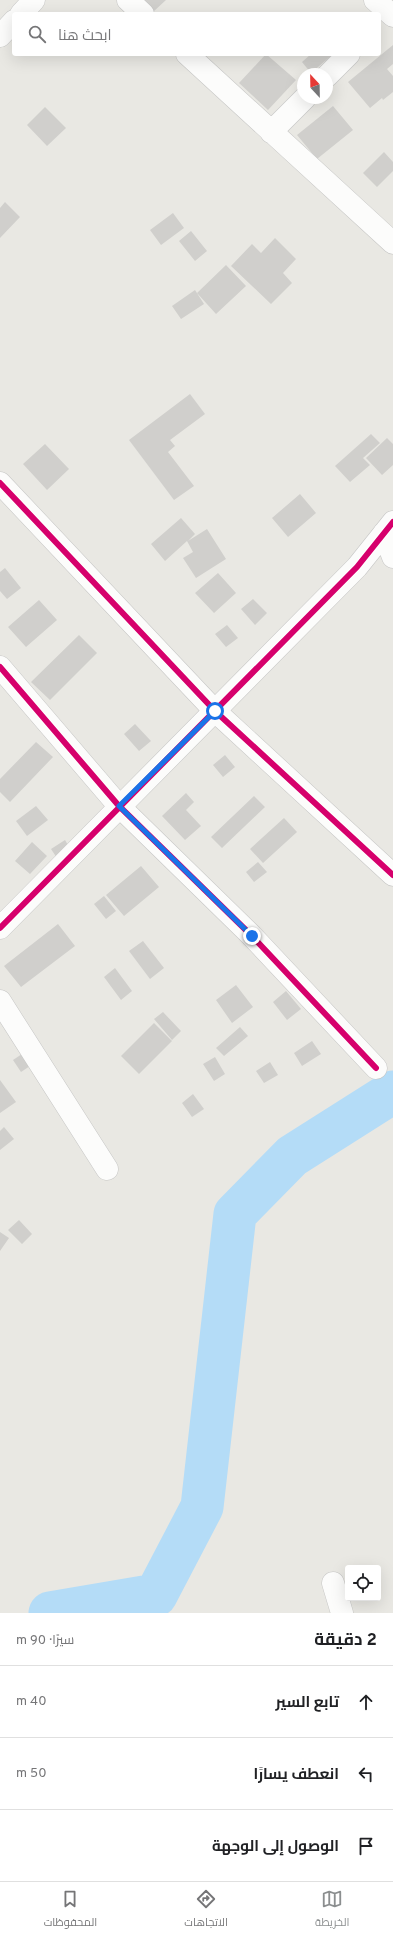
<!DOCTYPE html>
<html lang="ar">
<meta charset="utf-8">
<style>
:root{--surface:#fff;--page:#f2f2f2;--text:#202124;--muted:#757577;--line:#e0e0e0;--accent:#8b8e8f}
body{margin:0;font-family:Overpass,Cairo,sans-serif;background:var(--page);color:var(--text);direction:rtl}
.controls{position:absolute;right:12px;bottom:12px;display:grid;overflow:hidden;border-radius:4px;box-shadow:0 4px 16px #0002}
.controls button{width:36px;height:36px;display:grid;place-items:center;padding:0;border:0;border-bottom:1px solid var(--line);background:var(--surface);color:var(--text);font:20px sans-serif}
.compass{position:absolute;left:297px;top:68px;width:36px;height:36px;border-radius:50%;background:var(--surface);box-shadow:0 4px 16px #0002;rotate:338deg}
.stop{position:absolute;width:12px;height:12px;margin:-9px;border:3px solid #1a73e8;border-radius:50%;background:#fff}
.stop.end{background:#1a73e8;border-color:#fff;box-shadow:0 1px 4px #0008}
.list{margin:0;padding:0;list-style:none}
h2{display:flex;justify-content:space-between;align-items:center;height:52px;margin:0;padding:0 16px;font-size:17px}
h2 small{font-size:13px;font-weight:400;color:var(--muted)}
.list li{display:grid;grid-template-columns:26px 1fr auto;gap:12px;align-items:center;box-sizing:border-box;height:72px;padding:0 16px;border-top:1px solid var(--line)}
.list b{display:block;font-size:15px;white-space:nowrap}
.list em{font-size:13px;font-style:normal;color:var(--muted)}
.icon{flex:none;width:22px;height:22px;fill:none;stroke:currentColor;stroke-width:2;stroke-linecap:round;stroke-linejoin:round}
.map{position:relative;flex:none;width:393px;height:1613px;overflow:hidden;direction:ltr}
.search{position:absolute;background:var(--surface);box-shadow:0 4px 16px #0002;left:12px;right:12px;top:12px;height:44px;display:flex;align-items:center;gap:10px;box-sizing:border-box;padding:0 14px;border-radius:4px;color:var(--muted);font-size:15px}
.sheet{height:268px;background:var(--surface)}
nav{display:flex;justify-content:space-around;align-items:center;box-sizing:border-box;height:56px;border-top:1px solid var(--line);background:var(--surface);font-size:11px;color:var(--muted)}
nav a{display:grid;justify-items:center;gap:2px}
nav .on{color:var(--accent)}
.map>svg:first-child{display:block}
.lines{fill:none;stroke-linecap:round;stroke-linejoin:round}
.river{stroke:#b4dcf7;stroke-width:43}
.building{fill:#d0cfcc}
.minor-casing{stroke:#c6c6c5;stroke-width:23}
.minor{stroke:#fcfcfb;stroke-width:22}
.cycleway-casing{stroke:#fff;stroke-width:8}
.cycleway{stroke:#d6006c;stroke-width:6}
.route{stroke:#1a73e8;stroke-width:5}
</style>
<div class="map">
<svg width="393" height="1613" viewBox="0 0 393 1613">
<rect width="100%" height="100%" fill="#e9e8e3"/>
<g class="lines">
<path class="river" d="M50,1613L156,1595L202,1507L235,1214L292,1156L393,1092"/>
</g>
<path class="building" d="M143,0H166L153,12Z
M393,45V64L387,69L393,76V92L383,100L382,98L370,108L348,82Z
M266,54L296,80L268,110L239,83Z
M311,54H331L332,55L311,73L302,62Z
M333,106L353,130L317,159L297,135Z
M45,107L66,128L47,146L27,125Z
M384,152L393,162V171L377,187L363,173Z
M5,202L20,217L0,238V208Z
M173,213L184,228L161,245L150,230Z
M191,231L207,251L195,261L179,241Z
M275,238L296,259L283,273L292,283L271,304L231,266L252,244L261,253Z
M226,265L246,286L216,314L197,293Z
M195,290L204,304L181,319L172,306Z
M190,394L205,414L170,440L175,446L168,452L194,486L174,500L129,440Z
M371,434L380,443L363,458L370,465L350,482L335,466Z
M387,438L393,444V465L382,475L366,458Z
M45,444L69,469L47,490L23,464Z
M300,494L316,513L288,537L272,518Z
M181,518L195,534L188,541L207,529L226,559L196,578L183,558L193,552L187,541L165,561L151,544Z
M5,568L21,588L7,599L0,591V572Z
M218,573L236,593L214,613L195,593Z
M253,599L267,613L255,625L241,609Z
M39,600L57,620L26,647L8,627Z
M227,625L238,638L226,647L215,634Z
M79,635L97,653L50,700L31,682Z
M135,724L151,741L139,751L124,734Z
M36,742L53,757L10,802L0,792V779Z
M225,755L235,767L223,777L213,765Z
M186,793L194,802L186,810L201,826L185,840L162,816Z
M254,796L265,807L222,848L211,837Z
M36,806L48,820L27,836L16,821Z
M284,818L297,832L263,863L250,849Z
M65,840L72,852L59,861L51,849Z
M32,842L47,856L30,874L15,861Z
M258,862L267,872L254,882L246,872Z
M141,866L159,887L124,916L106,895Z
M104,896L116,911L106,919L94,904Z
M58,924L75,946L21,987L4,966Z
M143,941L164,968L150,979L129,951Z
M115,968L132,991L121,1000L104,977Z
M236,985L253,1007L232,1023L216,1000Z
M286,991L301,1009L287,1020L273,1002Z
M163,1012L181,1031L172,1040L154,1019Z
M154,1023L172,1041L139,1074L121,1056Z
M240,1027L248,1036L224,1056L216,1048Z
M312,1041L321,1054L302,1066L294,1053Z
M25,1052L33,1064L21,1072L13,1060Z
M215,1057L225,1074L214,1081L203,1064Z
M270,1062L278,1075L264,1083L256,1071Z
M0,1080L16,1102L0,1113Z
M193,1094L204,1109L192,1117L182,1103Z
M4,1127L14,1139L0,1150V1131Z
M19,1220L32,1234L22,1244L8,1230Z
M0,1232L9,1238L0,1251Z"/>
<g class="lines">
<g class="minor-casing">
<path id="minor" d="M128,0L143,14
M375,0L393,16
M21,14L34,0
M0,36L14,21
M187,54L393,243
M327,76L349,54
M271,132L305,98
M0,483L215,711L393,875
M384,533L393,557
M0,667L119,806L252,936L376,1068
M0,928L357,567L393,522
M0,1001L107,1169
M333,1583L342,1613"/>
</g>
<use href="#minor" class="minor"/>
<g class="cycleway-casing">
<path id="cycleway" d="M0,483L215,711L393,875
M0,667L119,806L252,936L376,1068
M0,928L357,567L393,522"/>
</g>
<use href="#cycleway" class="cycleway"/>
</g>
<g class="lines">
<path class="route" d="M215,711L119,806L252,936"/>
</g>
</svg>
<div class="controls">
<button><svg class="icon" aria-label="locate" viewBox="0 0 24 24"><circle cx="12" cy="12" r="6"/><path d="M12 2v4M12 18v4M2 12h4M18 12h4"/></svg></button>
</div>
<svg class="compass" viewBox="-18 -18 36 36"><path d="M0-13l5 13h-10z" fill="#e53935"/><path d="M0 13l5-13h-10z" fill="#757577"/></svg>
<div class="stop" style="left:215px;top:711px"></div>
<div class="stop end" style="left:252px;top:936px"></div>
<div class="search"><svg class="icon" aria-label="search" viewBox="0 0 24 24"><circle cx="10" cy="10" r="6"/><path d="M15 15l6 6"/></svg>ابحث هنا</div>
</div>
<section class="sheet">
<h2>2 دقيقة<small>سيرًا · 90 m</small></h2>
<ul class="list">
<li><svg class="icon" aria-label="ahead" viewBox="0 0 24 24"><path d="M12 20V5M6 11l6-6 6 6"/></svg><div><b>تابع السير</b></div><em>40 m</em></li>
<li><svg class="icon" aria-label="left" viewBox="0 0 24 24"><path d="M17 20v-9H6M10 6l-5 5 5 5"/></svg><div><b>انعطف يسارًا</b></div><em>50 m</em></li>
<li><svg class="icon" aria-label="arrive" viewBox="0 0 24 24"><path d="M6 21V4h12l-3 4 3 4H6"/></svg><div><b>الوصول إلى الوجهة</b></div></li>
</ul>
</section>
<nav>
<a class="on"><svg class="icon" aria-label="map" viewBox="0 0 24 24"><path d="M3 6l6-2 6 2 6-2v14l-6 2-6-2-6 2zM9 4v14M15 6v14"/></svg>الخريطة</a>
<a><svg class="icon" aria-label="directions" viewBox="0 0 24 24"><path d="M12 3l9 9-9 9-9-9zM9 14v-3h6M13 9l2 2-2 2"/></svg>الاتجاهات</a>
<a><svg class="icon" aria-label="saved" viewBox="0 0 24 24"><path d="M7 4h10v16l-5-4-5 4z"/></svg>المحفوظات</a>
</nav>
